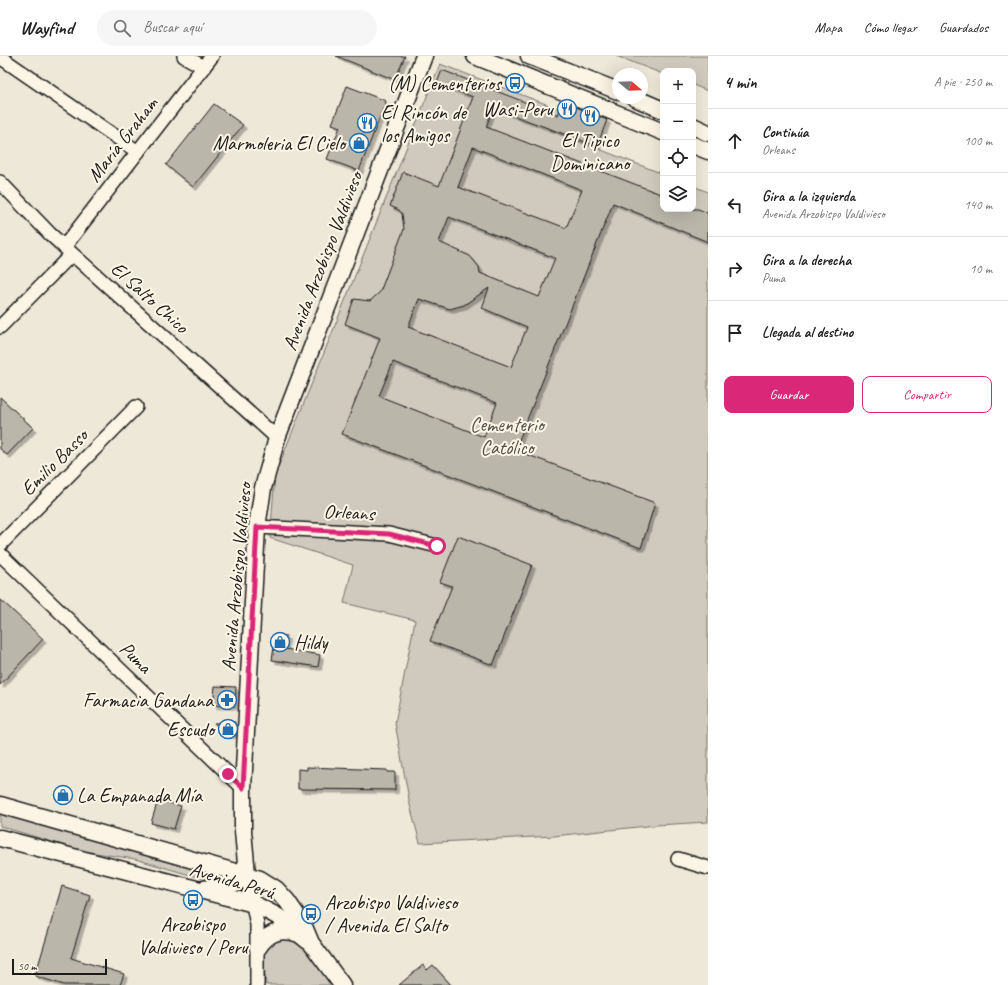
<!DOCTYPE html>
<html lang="es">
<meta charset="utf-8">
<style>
:root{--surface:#fff;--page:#f6f6f6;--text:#222;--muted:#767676;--line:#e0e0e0;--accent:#db2777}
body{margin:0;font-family:Caveat,sans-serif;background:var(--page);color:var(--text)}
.controls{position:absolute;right:12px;top:12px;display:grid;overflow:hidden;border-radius:8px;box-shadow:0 4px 16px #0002}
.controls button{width:36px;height:36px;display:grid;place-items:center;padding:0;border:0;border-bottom:1px solid var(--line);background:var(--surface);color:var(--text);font:20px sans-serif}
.compass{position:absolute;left:612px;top:12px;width:36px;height:36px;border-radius:50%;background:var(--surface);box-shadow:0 4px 16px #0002;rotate:109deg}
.scale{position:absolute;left:12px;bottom:10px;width:95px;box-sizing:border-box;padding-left:4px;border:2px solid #1c1c1c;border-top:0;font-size:11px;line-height:14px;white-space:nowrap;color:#1c1c1c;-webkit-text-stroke:3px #fcf5e5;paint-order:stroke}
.stop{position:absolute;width:12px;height:12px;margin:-9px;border:3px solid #db2777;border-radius:50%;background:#fff}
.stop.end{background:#db2777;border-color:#fff;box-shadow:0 1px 4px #0008}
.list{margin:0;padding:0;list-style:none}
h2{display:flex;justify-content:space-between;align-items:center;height:52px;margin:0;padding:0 16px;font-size:17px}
h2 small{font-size:13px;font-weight:400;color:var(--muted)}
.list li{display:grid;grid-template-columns:26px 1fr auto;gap:12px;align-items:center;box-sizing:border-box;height:64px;padding:0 16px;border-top:1px solid var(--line)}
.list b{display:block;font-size:15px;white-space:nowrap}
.list p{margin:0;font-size:13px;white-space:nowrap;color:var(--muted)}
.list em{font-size:13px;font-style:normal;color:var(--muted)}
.actions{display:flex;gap:8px;padding:12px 16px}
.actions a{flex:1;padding:9px 0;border:1px solid var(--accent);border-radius:8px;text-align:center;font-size:14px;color:var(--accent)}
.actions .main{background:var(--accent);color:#fff}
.icon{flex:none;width:22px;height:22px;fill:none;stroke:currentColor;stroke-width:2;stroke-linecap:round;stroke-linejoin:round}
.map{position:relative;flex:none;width:708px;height:929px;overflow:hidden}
header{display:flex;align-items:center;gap:24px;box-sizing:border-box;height:56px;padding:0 20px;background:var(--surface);border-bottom:1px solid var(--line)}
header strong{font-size:19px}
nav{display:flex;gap:22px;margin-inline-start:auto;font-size:14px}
.search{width:280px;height:36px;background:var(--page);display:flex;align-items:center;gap:10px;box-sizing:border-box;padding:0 14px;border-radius:22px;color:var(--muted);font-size:15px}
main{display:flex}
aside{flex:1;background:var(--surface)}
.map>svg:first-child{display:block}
.green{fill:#cfcabd;stroke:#76736c}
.building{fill:#bab6aa;stroke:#1c1c1c;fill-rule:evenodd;filter:url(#shadow)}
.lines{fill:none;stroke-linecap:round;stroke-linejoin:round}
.minor-casing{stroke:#1c1c1c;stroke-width:16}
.major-casing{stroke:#1c1c1c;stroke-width:19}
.minor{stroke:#fcf5e5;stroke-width:13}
.major{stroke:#fcf5e5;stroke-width:16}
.route{stroke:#db2777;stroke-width:5}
.labels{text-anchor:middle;stroke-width:4;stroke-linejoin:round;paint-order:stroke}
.poi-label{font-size:20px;fill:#1c1c1c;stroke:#fcf5e5;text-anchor:end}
.street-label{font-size:20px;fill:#1c1c1c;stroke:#fcf5e5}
.park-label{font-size:20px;fill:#52504c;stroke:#fcf5e5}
</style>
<header>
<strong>Wayfind</strong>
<div class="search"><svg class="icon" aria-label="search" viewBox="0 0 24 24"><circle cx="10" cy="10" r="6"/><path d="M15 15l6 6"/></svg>Buscar aquí</div>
<nav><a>Mapa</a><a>Cómo llegar</a><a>Guardados</a></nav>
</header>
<main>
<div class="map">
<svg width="708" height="929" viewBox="0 0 708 929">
<defs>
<filter id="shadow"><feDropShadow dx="3.5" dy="3.5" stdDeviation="0" flood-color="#0004"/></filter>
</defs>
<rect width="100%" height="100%" fill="#eee8d9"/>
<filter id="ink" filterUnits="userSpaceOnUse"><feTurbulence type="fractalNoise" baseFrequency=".025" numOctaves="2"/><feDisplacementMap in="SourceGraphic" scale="8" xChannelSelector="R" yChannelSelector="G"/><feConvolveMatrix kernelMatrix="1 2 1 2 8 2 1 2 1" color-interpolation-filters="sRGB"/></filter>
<g filter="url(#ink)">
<path class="green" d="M616,0H708V35L693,29V15H663V18Z
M440,8L559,53L550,74L663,118V153H693V130L708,136V766L656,769L554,780L420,787L410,749L395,667L415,564L344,547L353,509L270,482L275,419Z
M0,752L227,822L204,823L135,803L82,795L0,770Z
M295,880L336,929H266L263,896L275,883Z"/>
<path class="building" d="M336,0H405L395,24Z
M442,14L558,59L561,51L567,47L607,64L597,90L493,52L486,71L663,139V153H698L708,157V186L613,147L515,394L655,447L641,492L342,378L380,282L345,268L354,243L370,245L380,236L404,173L402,158L399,154L390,150L403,116L439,130L473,41L437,27ZM473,91L582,134L566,172L458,131ZM449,161L555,202L539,241L480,217L479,211L470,200L439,186ZM489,232L482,252L527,271L511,311L408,271L419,243L450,253L464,249ZM393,306L497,347L484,381L379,340Z
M347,30L386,45L359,115L327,103L340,71L332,68Z
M214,48L243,69L193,131L166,109Z
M0,341L33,372L7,399L0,393Z
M458,480L532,509L493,609L430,585L452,530L440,526Z
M0,543L43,583L0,629Z
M276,579L286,580L285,593L320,599L318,611L272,604Z
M215,630L236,631L235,650L213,649Z
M234,666H235L236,679H228L214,667Z
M307,711L387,714V716H395V734L298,733V713L307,714Z
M158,744L181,750L174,773L151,767Z
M62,830L90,839L71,902L124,918L120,929H64L35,920Z
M423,909L427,914L433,909L451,929H399Z"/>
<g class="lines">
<g class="minor-casing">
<path id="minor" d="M184,0L204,11
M0,1L138,96
M0,126L50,178L277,382
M64,191L212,0
M0,271L72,198
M257,471L389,478L437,490
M0,489L136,351
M0,498L243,732
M678,803L708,812
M247,818L257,869V929"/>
</g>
<g class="major-casing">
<path id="major" d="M475,0L663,76
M529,0L618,35
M635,42L663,54
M693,70L708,77
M693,89L708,95
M0,749L260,823L276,833L287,845L303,868L311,887L342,929
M0,782L254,848L277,860L308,885
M247,818L243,775V732L257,471L263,432L277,382L424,0
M203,833L236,827L247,818
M258,892C268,876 281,872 299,878"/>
</g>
<use href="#minor" class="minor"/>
<use href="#major" class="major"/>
</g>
</g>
<g class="lines" filter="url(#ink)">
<path class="route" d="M228,718L243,732L257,471L389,478L437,490"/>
</g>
<defs>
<g id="bus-ring" transform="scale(1)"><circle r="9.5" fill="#fcf5e5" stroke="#1f6fb2" stroke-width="1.5"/><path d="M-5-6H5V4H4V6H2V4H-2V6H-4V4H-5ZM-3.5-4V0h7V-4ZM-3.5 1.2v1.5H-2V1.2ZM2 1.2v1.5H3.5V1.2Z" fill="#1f6fb2"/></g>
<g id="restaurant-ring" transform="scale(1)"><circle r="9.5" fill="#fcf5e5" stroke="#1f6fb2" stroke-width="1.5"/><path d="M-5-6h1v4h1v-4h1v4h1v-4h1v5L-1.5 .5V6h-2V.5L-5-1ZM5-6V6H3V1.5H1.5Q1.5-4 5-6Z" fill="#1f6fb2"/></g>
<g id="shop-ring" transform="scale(1)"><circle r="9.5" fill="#fcf5e5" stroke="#1f6fb2" stroke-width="1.5"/><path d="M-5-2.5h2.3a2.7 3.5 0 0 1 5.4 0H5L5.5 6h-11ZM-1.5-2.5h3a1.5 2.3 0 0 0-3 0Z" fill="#1f6fb2"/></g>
<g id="pharmacy-ring" transform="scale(1)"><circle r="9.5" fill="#fcf5e5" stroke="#1f6fb2" stroke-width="1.5"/><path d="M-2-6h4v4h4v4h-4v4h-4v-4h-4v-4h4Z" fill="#1f6fb2"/></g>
</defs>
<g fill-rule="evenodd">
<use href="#bus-ring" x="515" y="27"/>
<use href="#restaurant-ring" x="567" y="53"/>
<use href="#restaurant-ring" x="590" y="60"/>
<use href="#restaurant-ring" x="367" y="67"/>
<use href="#shop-ring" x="359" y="87"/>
<use href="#shop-ring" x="280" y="586"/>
<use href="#pharmacy-ring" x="227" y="644"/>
<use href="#shop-ring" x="228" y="673"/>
<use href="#shop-ring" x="63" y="739"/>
<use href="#bus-ring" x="193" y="844"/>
<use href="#bus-ring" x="311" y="858"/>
</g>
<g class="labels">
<g class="poi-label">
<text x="501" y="34">(M) Cementerios</text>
<text x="553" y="60">Wasi-Peru</text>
<text x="381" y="63" text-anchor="start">El Rincón de<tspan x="381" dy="23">los Amigos</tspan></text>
<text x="590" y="91" text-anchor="middle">El Tipico<tspan x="590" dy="23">Dominicano</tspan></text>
<text x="345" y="94">Marmoleria El Cielo</text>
<text x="294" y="593" text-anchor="start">Hildy</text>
<text x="213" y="651">Farmacia Gandana</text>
<text x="214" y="680">Escudo</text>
<text x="77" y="746" text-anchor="start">La Empanada Mía</text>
<text x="325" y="853" text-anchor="start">Arzobispo Valdivieso<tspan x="325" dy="23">/ Avenida El Salto</tspan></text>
<text x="193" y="875" text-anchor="middle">Arzobispo<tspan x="193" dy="23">Valdivieso / Peru</tspan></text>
</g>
<g class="street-label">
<text transform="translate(122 83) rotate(-52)" y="7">María Graham</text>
<text transform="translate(322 205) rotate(-69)" y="7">Avenida Arzobispo Valdivieso</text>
<text transform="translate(150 241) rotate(42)" y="7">El Salto Chico</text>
<text transform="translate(54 406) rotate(-45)" y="7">Emilio Basso</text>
<text transform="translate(349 456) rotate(3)" y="7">Orleans</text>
<text transform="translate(236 521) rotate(-85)" y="7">Avenida Arzobispo Valdivieso</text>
<text transform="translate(136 601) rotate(44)" y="7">Puma</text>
<text transform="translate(232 824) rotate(16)" y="7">Avenida Perú</text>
</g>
<g class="park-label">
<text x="507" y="375">Cementerio<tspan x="507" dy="23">Católico</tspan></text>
</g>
</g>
</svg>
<div class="controls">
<button>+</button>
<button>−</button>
<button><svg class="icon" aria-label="locate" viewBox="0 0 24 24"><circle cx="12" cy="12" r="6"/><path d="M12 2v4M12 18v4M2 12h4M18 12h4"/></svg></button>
<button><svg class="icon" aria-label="layers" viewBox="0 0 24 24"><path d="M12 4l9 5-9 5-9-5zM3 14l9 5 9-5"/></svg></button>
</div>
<svg class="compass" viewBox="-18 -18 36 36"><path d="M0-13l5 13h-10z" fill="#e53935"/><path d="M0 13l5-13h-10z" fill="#767676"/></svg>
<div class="scale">50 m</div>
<div class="stop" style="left:437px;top:490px"></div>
<div class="stop end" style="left:228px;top:718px"></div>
</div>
<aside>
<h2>4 min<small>A pie · 250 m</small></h2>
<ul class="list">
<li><svg class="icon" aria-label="ahead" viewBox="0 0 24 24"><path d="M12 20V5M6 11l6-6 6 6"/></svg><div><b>Continúa</b><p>Orleans</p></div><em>100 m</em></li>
<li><svg class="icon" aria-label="left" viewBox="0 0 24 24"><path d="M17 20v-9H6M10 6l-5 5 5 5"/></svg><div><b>Gira a la izquierda</b><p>Avenida Arzobispo Valdivieso</p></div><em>140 m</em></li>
<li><svg class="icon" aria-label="right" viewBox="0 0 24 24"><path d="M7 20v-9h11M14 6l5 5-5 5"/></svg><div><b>Gira a la derecha</b><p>Puma</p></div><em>10 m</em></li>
<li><svg class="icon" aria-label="arrive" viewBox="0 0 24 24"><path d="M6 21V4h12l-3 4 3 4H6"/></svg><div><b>Llegada al destino</b></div></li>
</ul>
<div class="actions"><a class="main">Guardar</a><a>Compartir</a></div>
</aside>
</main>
